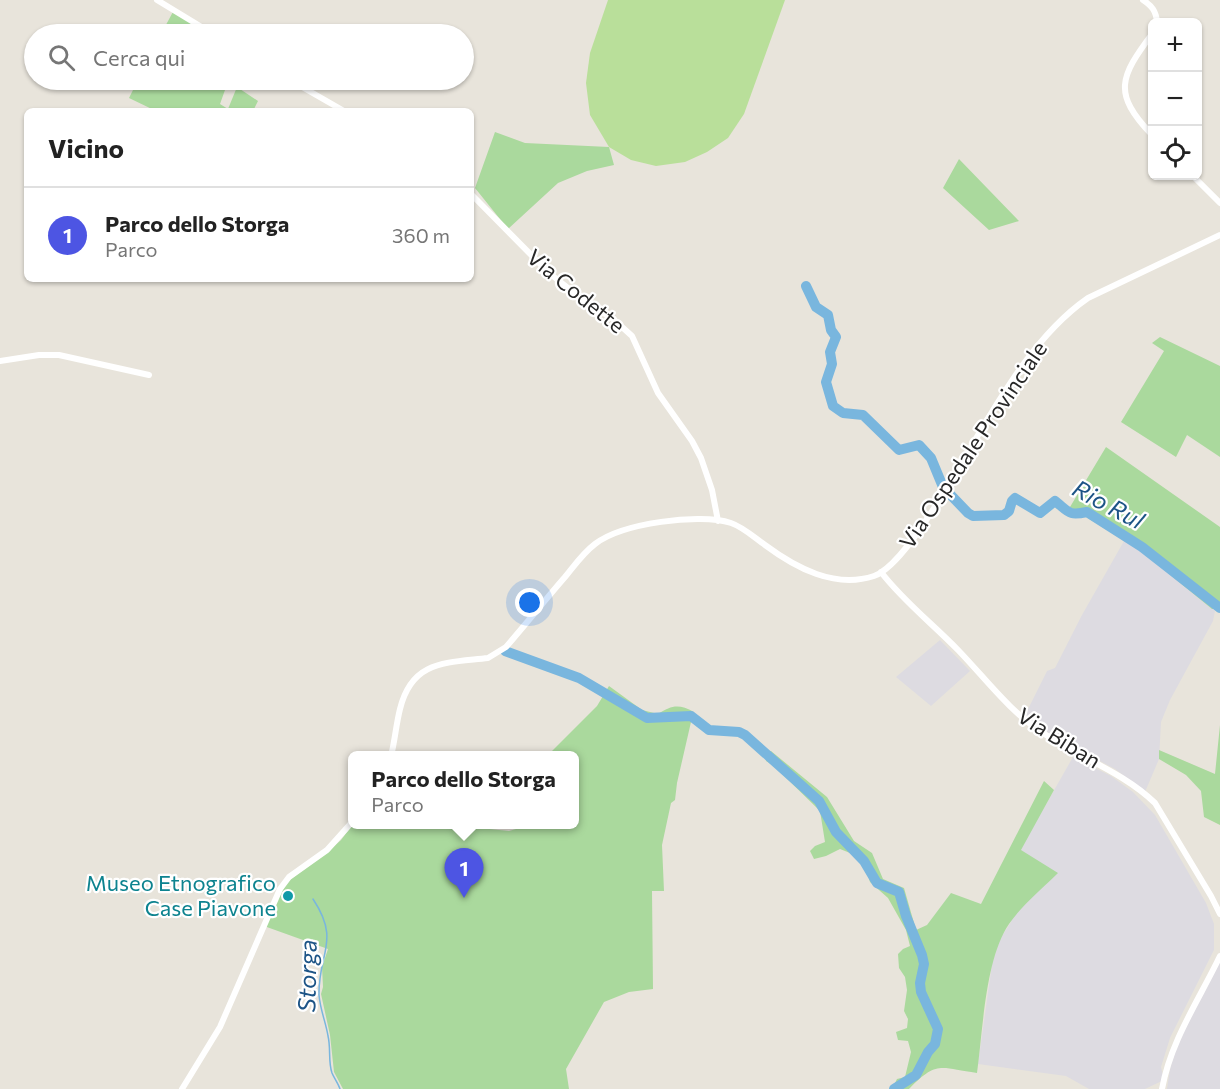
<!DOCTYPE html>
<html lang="it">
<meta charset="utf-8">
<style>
:root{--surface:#fff;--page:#f2f2f2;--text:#222;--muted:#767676;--line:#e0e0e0;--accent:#4d55e3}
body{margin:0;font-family:Commissioner,sans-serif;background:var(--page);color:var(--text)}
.controls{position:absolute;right:18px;top:18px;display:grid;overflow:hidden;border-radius:9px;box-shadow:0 2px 4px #0004}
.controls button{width:54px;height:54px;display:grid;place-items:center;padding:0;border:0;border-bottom:2px solid var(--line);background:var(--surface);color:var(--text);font:30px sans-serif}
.you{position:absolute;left:530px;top:603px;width:21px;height:21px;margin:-15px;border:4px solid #fff;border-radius:50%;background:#1a73e8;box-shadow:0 0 0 9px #1a73e833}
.badge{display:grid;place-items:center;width:39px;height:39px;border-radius:50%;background:var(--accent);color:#fff;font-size:20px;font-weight:700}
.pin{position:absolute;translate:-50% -50px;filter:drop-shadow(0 2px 3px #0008)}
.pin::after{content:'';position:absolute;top:32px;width:21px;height:18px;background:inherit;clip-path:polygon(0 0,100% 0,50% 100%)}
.popup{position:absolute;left:348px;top:751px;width:231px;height:78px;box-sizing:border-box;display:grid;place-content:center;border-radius:9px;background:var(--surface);filter:drop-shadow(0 2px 4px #0005);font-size:20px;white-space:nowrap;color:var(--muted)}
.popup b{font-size:22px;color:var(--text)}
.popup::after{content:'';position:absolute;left:50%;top:100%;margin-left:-12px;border:12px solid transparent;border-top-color:var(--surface)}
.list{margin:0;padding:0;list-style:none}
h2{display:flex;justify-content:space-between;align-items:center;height:78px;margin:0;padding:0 24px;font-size:26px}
h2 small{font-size:20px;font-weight:400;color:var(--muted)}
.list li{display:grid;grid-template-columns:39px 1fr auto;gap:18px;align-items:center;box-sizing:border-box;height:96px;padding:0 24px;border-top:2px solid var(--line)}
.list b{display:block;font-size:22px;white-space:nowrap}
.list p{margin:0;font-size:20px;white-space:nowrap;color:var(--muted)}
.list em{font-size:20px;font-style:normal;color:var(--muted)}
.icon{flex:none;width:33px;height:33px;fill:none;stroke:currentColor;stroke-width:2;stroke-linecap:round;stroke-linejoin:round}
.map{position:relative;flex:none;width:1220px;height:1089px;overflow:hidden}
.search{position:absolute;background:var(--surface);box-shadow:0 2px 4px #0004;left:24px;top:24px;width:450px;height:66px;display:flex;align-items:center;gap:15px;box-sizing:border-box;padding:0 21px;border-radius:33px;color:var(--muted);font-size:22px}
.panel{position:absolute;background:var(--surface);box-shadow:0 2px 4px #0004;left:24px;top:108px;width:450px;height:174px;border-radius:9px}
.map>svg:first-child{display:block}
.industrial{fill:#dddbe1}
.green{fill:#aad99d}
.pitch{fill:#b9df9a}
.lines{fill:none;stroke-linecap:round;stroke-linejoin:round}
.stream{stroke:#79b6de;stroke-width:1.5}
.river{stroke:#79b6de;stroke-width:10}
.street{stroke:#fff;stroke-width:6}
.culture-dot{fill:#0f9aa8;stroke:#fff;stroke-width:2}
.labels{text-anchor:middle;stroke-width:4.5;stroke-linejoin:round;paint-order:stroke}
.street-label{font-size:22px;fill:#272727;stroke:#fff}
.culture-label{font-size:22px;fill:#0d838f;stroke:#fff;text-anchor:end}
.water-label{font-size:24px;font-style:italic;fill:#1d5486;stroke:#fff}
</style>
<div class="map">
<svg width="1220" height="1089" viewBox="0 0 1220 1089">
<rect width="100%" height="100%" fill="#e8e4db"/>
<path class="industrial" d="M1124,541L1141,551L1215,611L1213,621L1170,700L1161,722L1159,759L1145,792L1115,769L1058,739L1024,717L1047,671L1055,668L1082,615Z
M940,640L970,671L931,706L896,677Z
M1073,757L1111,776L1133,792L1155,815L1206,903L1214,924V950L1170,1038L1161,1067L1164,1080L1145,1089H1089L1066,1076L978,1064L992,964L1000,939L1011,922L1020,850Z
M1220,957V1089H1167L1170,1069L1178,1041Z"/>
<path class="green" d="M174,10L217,34H161Z
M138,80H205L225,90L220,104L228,109L237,87L258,101L253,111H156L129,98Z
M495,132L525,143L609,147L614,165L587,171L558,183L508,229L475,188Z
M959,159L1019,221L989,230L943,188Z
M1160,337L1220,366V457L1187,435L1176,457L1121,422L1164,351L1152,343Z
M1106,447L1220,527V609H1212L1141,551L1070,507Z
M609,686L642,710L658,714C672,705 679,704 694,712L693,715L691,716L695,718L691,722L677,783L675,800L671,803L662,845L664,891H652L653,989L629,992L604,1002L566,1069L569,1089H343L334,1072L330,1035L321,994L323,987L322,967L328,949L264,926L287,882L329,851L341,840L353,824H429L448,829L450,825L509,831L530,825L575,824V756L548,755L597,706Z
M1220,725V825L1204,817L1201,791L1186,775L1159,759V750L1215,774Z
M771,751L827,797L854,841L872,853L883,879L904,888L916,930L927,925L951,893L981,904L1044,781L1054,790L1021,850L1058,873C1042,889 1022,905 1009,924C985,959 983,1030 977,1073C940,1068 937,1060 909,1089H892L897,1079L905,1077L911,1052L908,1041L898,1040L896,1032L907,1028L908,1019L904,1011L907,990L905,977L899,968L898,954L903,949L910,946L906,930L888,898L870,882L867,872L855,855L840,849L826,856L814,859L810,851L815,846L825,842L820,811L773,765L766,761L765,753Z"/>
<path class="pitch" d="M608,0H785L744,114L728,138L707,152L685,162L656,166L631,160L609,147L590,115L586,83L590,53Z"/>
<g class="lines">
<path class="stream" d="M313,899C341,941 318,953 319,995C320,1009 326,1023 328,1036C331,1048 328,1062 332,1073C334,1078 338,1083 340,1089"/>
<path class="river" d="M806,286L816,307L828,315L831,330L836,337L830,352L832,364L826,382L833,406L843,413L863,415L899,450L919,445L931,458L943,487L968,513L973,516L1004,515L1009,511L1012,501L1015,498L1040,513L1055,501C1069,512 1068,516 1087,512L1142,547L1220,608
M505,651L579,678L647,718L691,716L709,730L739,732L745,735L819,801L836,832L864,861L877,883L899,892L906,916L922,955L924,964L920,983L921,992L938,1029L935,1044L928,1052L916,1075L894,1089"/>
<path class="street" d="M157,0L213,34
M1143,0C1152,6 1156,11 1157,22
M1152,34C1120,77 1112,93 1152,135
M290,80L344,111
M1193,176L1220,203
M471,194L549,273L591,306L611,317L632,336L658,393L692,441L701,458L712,490L718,521
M0,361L39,355H59L149,375
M881,572C903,601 933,624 958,650C986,679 1009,711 1043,733C1080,758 1123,772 1155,803L1211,896L1220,914
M391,756C395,740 396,725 400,709C412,660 446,663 488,658L506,647C526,624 545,600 565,577C574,566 583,553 595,544C622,523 699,513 731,523C743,527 755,538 765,545C796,568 835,589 874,576C897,568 928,518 941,497C983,431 1023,343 1088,298L1220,235
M182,1089L220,1027L280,889L289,877L327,850L353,821
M1162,1089C1171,1040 1199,1000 1220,956"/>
</g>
<circle class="culture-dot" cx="288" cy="896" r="6"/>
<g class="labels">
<g class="street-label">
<text transform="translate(576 291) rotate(39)" y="8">Via Codette</text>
<text transform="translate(973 445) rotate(-56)" y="8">Via Ospedale Provinciale</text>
<text transform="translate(1059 738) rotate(32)" y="8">Via Biban</text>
</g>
<g class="culture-label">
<text x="276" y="891">Museo Etnografico<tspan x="276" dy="25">Case Piavone</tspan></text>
</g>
<g class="water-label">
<text transform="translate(1108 505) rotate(28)" y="8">Rio Rul</text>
<text transform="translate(308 976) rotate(-89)" y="8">Storga</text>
</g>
</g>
</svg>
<div class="controls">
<button>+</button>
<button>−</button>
<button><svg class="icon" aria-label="locate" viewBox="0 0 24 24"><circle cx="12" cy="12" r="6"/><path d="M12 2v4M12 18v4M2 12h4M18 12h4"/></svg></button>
</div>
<div class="you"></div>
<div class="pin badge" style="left:464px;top:898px">1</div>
<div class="popup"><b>Parco dello Storga</b>Parco</div>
<div class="search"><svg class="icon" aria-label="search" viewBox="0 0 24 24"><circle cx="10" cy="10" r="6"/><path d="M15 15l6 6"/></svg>Cerca qui</div>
<section class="panel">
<h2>Vicino<small></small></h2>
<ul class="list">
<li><span class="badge">1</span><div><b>Parco dello Storga</b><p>Parco</p></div><em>360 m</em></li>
</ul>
</section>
</div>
